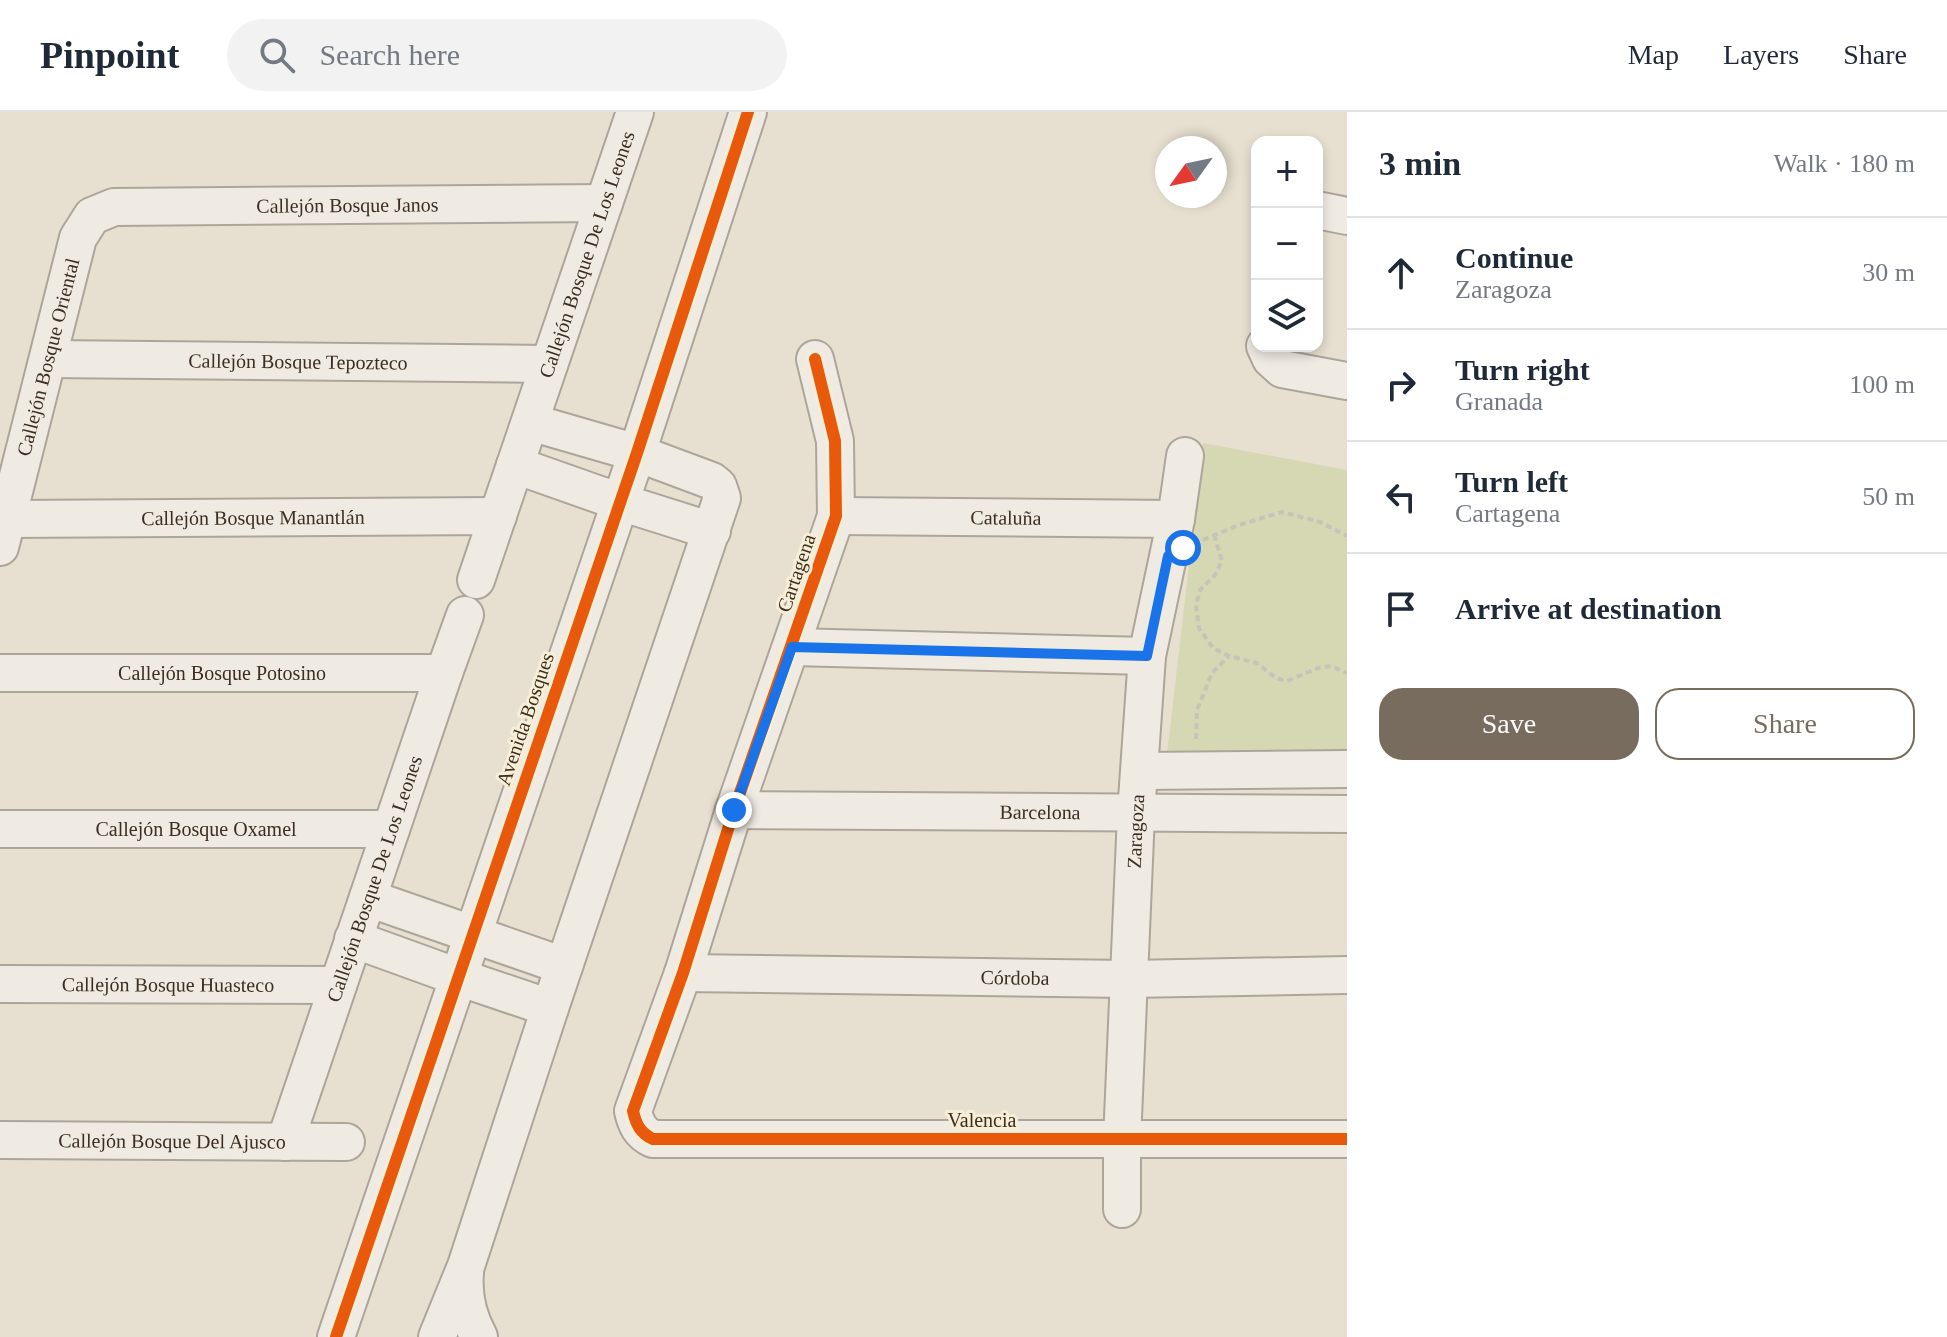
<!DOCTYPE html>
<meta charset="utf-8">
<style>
:root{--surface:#fff;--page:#f2f2f3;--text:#1f2937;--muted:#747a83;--line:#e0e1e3;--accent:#786c5e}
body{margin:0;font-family:"Times New Roman",serif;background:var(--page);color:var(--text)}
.controls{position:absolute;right:24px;top:24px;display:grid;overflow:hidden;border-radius:16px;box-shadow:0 4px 12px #0003}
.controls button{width:72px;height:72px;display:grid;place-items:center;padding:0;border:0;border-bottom:2px solid var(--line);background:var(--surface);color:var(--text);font:40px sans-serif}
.compass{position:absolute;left:1155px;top:24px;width:72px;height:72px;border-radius:50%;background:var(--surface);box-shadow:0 4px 12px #0003;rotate:237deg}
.stop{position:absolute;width:24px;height:24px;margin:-18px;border:6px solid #1a73e8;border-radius:50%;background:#fff}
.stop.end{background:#1a73e8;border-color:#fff;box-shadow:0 2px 8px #0008}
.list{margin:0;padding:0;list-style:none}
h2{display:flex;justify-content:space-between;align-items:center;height:104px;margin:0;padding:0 32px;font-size:34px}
h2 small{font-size:26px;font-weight:400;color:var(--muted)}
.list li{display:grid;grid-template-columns:52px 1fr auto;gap:24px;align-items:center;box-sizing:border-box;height:112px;padding:0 32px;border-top:2px solid var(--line)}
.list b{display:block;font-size:30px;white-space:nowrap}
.list p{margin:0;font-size:26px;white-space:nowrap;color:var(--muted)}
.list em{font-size:26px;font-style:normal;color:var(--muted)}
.actions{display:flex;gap:16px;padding:24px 32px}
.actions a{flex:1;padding:18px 0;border:2px solid var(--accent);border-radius:24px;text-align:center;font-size:28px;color:var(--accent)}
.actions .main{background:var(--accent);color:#fff}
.icon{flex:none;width:44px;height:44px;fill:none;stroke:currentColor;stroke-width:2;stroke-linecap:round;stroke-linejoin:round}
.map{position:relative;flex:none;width:1347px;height:1225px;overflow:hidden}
header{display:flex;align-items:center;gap:48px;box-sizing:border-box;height:112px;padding:0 40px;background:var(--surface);border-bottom:2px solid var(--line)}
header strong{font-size:38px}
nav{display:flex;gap:44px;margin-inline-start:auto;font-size:28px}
.search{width:560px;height:72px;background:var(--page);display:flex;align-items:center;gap:20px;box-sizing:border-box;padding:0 28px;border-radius:44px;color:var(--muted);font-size:30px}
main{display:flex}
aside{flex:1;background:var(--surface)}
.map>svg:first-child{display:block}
.green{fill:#d6d7b3}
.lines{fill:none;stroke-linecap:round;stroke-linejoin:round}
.minor-casing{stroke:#ada599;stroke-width:40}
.path{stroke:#c8c2b9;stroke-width:4;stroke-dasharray:6 4;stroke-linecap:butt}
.minor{stroke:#efebe3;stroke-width:36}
.cycleway-casing{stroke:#f7eed8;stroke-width:17}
.cycleway{stroke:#e8590c;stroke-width:12}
.route{stroke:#1a73e8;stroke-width:10}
.labels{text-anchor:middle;stroke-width:6;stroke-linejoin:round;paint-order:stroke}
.street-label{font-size:20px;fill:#3d2e20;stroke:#f7eed8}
</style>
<header>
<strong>Pinpoint</strong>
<div class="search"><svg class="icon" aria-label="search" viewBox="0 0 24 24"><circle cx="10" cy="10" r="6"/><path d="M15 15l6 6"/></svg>Search here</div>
<nav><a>Map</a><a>Layers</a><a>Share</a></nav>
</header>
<main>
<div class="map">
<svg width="1347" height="1225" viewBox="0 0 1347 1225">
<rect width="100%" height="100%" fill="#e7e0d1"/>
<path class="green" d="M1203,331L1347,358V645L1167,643Z"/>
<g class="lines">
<g class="minor-casing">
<g id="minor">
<path d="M1317,98L1347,104"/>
<path d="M1265,234L1271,247L1282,257L1347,269"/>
<path id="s1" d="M48,247L549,252"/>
<path d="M815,247L835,329L836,404L734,698L683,861L633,999C636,1012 640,1021 653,1027H1347"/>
<path d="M515,353L620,390L712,419"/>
<path id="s2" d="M836,404L1176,407"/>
<path id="s3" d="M7,407L498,404"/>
<path id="s4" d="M0,435L78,126L92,104L114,95L604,91"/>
<path id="s5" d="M476,468L635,0"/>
<path d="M792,535L1147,544"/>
<path id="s6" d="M0,561H444"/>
<path d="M1140,659L1347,657"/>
<path id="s7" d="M734,698L1347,702"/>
<path id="s8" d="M0,717H391"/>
<path d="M368,786L564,854"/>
<path d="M353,827L458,865L550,896"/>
<path id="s9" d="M683,861L1129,867L1347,863"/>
<path id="s10" d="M0,872L338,873"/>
<path id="s11" d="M0,1028L346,1030"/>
<path id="s12" d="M285,1030L444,561L465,503"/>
<path id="s13" d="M1122,1097V1029L1136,702L1147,544L1176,407L1185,344"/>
<path d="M465,1161C463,1184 468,1205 479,1225"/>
<path d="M336,1225L637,341L748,0"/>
<path d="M437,1225L466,1154L550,896L722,386L718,374L712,369L637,341L530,310"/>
</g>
</g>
<path class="path" d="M1214,423L1222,449L1215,463L1200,478L1196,493L1199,516L1213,536L1229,544L1257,551L1276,566L1287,569L1318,556L1331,554L1347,561
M1203,428L1239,413L1282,400L1320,410L1347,424
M1196,627L1197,598L1212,561L1229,544"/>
<use href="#minor" class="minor"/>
<g class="cycleway-casing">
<path id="cycleway" d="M815,247L835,329L836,404L734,698L683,861L633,999C636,1012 640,1021 653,1027H1347
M336,1225L637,341L748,0"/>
</g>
<use href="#cycleway" class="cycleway"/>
</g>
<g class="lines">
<path class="route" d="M734,698L792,535L1147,544L1168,444L1183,436"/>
</g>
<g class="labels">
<g class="street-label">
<text dy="7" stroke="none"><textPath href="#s4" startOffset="602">Callejón Bosque Janos</textPath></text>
<text dy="7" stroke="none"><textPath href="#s5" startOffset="344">Callejón Bosque De Los Leones</textPath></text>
<text dy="7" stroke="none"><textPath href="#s4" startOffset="196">Callejón Bosque Oriental</textPath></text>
<text dy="7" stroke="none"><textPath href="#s1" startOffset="250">Callejón Bosque Tepozteco</textPath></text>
<text dy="7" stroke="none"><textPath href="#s2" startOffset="170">Cataluña</textPath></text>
<text dy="7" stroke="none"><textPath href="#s3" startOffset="246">Callejón Bosque Manantlán</textPath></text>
<text transform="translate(796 461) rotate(-71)" y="7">Cartagena</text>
<text dy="7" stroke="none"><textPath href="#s6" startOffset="222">Callejón Bosque Potosino</textPath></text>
<text transform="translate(525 607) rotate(-71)" y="7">Avenida Bosques</text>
<text dy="7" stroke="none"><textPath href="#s7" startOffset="306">Barcelona</textPath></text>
<text dy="7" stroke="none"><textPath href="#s8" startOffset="196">Callejón Bosque Oxamel</textPath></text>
<text dy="7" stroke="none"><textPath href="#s13" startOffset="378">Zaragoza</textPath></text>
<text dy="7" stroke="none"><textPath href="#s12" startOffset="278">Callejón Bosque De Los Leones</textPath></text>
<text dy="7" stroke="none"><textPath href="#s9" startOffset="332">Córdoba</textPath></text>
<text dy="7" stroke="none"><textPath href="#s10" startOffset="168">Callejón Bosque Huasteco</textPath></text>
<text x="982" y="1015">Valencia</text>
<text dy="7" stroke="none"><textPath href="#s11" startOffset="172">Callejón Bosque Del Ajusco</textPath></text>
</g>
</g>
</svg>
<div class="controls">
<button>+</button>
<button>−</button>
<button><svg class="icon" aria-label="layers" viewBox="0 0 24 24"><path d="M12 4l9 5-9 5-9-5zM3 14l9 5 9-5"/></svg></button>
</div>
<svg class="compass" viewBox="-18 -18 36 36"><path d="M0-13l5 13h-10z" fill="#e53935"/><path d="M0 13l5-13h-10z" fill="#747a83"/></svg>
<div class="stop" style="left:1183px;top:436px"></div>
<div class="stop end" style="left:734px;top:698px"></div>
</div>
<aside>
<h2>3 min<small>Walk · 180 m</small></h2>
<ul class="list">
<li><svg class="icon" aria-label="ahead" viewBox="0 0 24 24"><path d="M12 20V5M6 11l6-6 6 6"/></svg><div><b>Continue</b><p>Zaragoza</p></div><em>30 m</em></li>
<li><svg class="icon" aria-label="right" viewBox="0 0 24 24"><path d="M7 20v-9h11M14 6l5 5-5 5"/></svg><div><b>Turn right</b><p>Granada</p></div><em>100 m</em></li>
<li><svg class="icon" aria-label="left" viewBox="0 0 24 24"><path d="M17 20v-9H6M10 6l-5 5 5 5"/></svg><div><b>Turn left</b><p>Cartagena</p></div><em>50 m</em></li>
<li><svg class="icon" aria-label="arrive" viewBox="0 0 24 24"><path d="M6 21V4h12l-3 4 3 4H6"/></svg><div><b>Arrive at destination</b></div></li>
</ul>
<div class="actions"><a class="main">Save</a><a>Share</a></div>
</aside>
</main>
